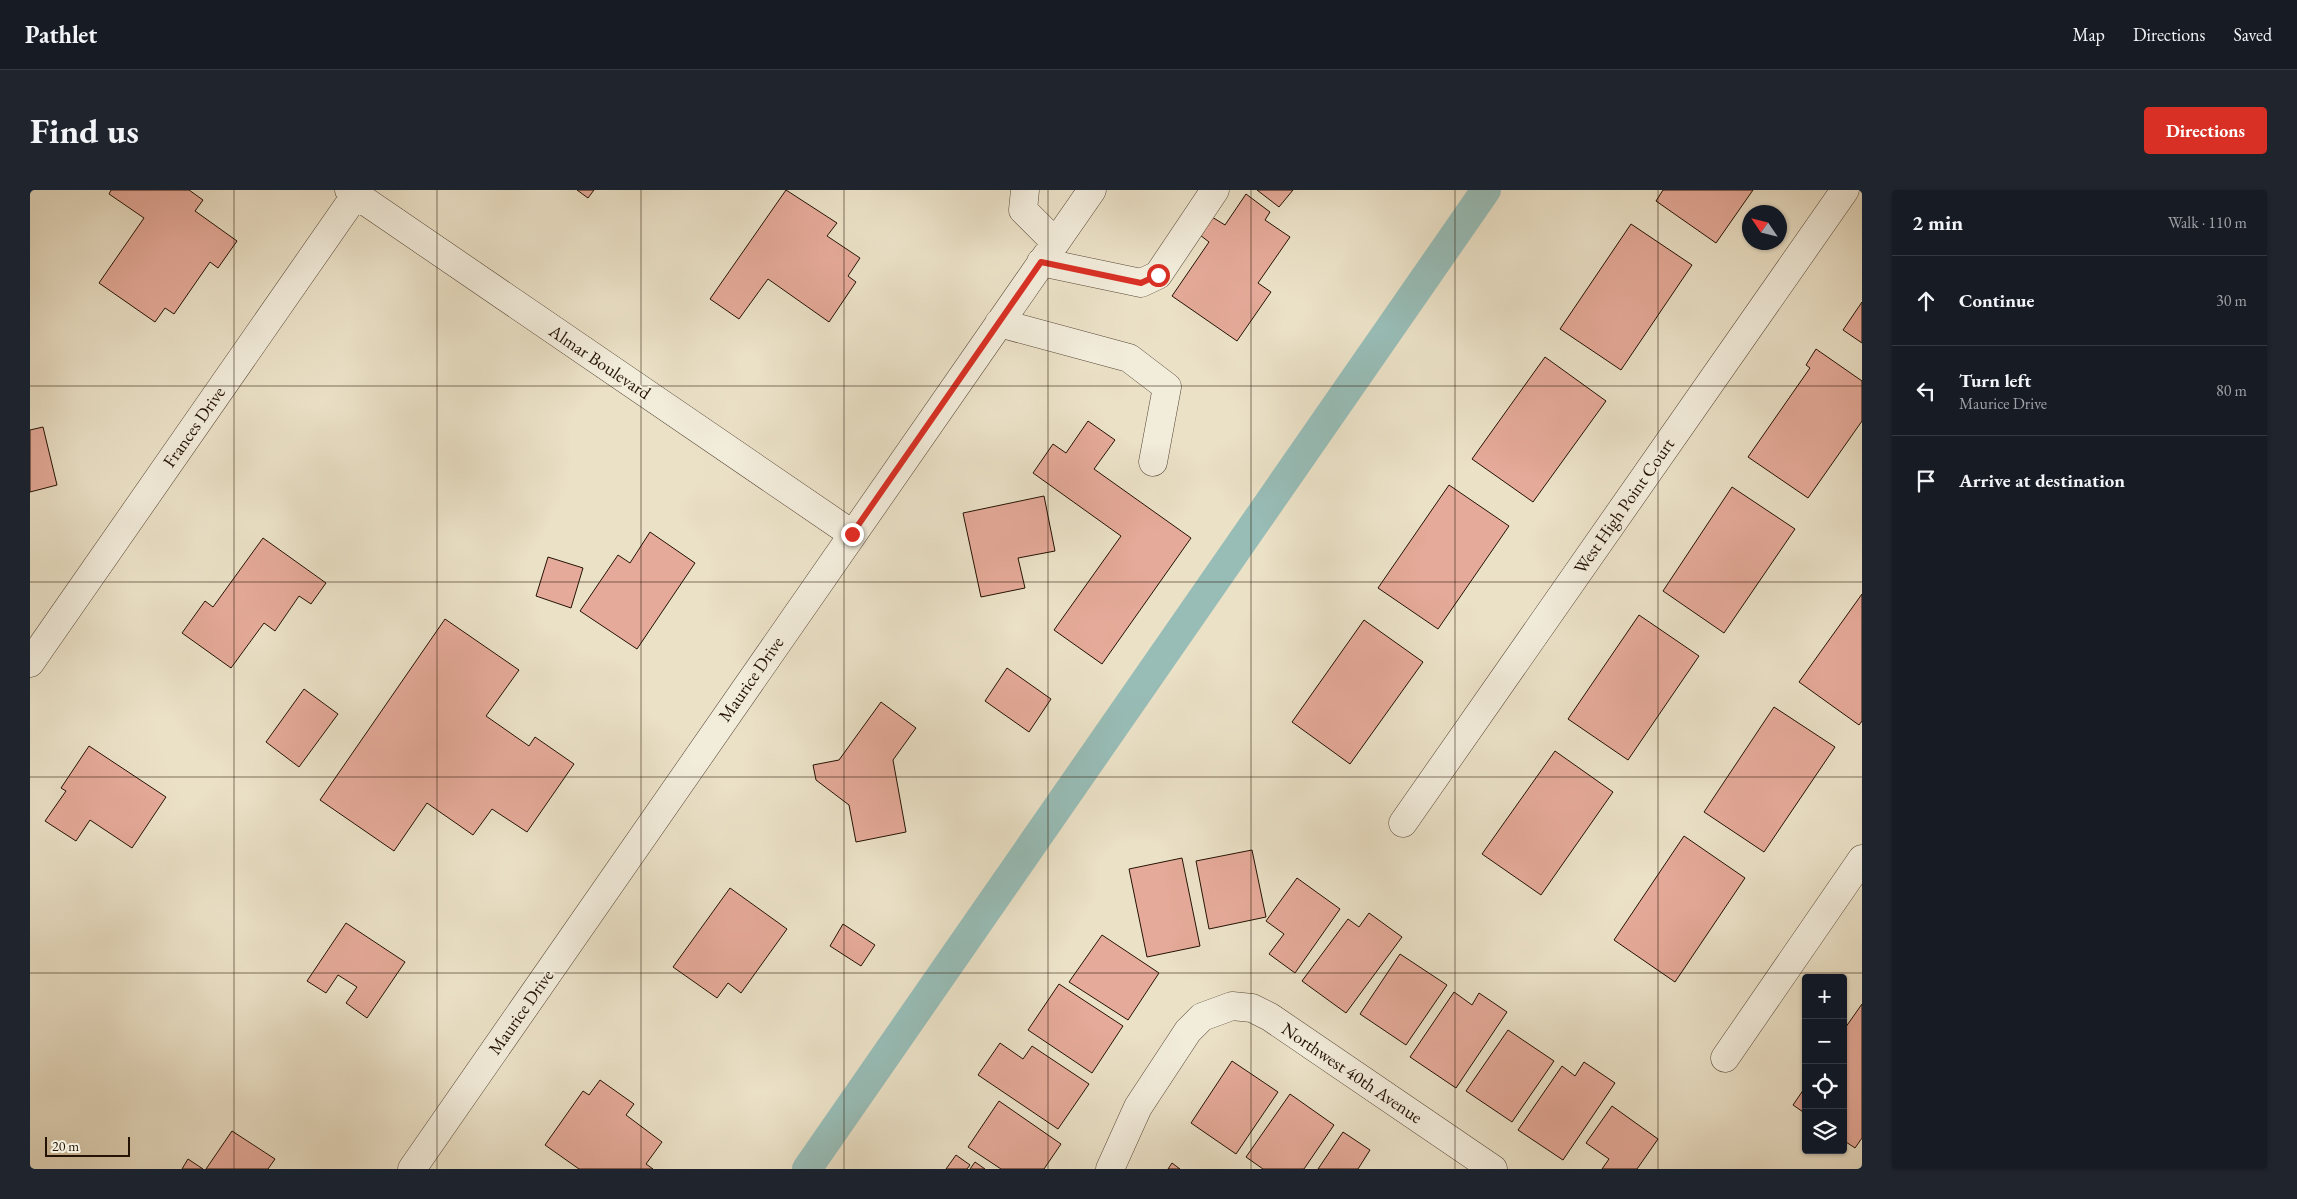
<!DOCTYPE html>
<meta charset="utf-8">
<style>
:root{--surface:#171b24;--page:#20242c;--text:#f1f3f6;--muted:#9ea1a6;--line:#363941;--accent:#d93025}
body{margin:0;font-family:"EB Garamond",serif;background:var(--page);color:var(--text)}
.controls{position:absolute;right:15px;bottom:15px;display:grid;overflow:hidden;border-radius:5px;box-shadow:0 1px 4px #0004}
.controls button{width:45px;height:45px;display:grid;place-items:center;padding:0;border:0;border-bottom:1px solid var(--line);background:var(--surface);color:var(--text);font:25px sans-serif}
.compass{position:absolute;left:1712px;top:15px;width:45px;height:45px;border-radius:50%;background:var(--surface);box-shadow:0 1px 4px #0004;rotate:305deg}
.scale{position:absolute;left:15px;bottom:12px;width:85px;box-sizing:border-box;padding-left:5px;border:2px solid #241204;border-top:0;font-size:14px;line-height:18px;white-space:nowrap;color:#241204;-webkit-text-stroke:4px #f2ecdb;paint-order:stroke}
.stop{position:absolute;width:15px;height:15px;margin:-11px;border:4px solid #d93025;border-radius:50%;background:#fff}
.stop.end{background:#d93025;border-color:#fff;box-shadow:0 1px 5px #0008}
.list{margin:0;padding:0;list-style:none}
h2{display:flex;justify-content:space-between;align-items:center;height:65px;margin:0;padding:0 20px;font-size:21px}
h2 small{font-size:16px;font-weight:400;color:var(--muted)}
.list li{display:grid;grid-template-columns:32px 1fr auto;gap:15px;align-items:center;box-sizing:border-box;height:90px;padding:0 20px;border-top:1px solid var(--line)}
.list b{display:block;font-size:19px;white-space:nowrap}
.list p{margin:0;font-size:16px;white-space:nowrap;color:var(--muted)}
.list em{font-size:16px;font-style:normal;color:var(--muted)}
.icon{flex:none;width:28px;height:28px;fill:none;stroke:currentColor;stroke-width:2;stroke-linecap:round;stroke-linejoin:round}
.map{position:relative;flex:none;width:1832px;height:979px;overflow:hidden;border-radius:5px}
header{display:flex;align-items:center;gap:30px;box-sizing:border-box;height:70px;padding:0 25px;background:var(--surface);border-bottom:1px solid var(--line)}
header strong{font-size:24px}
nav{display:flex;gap:28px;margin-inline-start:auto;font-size:18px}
.intro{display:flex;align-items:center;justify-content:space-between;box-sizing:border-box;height:120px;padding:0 30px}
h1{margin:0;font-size:35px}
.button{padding:12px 22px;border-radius:5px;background:var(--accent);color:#fff;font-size:18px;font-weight:700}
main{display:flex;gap:30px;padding:0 30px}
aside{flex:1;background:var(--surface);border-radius:5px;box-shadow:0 1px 4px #0004}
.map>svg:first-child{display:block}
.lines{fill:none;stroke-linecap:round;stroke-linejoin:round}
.canal{stroke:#98bdb7;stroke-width:30}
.building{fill:#e5aa99;stroke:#241204}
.minor-casing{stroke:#564635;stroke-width:29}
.minor{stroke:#f2ecdb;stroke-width:28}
.route{stroke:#d93025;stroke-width:6}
.grid{fill:none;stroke:#241204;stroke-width:1;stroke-opacity:0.55}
.labels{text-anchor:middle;stroke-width:4;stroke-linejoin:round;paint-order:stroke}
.street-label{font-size:18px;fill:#241204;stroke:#f2ecdb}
</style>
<header>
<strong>Pathlet</strong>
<nav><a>Map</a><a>Directions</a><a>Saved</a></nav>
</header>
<div class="intro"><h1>Find us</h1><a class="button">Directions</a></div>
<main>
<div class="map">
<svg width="1832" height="979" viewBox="0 0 1832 979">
<rect width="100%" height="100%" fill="#ebe1c7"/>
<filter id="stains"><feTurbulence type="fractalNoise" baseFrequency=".004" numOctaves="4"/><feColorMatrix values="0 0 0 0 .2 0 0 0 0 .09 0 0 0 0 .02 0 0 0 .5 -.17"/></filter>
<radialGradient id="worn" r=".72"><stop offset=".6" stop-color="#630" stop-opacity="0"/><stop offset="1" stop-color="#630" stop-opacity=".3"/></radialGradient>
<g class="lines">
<path class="canal" d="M777,979L1456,0"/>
</g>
<path class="building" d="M81,0H159L173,10L165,21L207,51L188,78L180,72L144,124L135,118L125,132L69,93L114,28L79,4Z
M547,0H564L558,8Z
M756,0L807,33L797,46L830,68L818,86L826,92L799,132L738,89L709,129L680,109Z
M1227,0H1263L1249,17Z
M1633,0H1723L1686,53L1626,11Z
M1216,4L1240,22L1235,30L1260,47L1228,93L1241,102L1207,151L1142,106L1179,52L1170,45L1182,27L1195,35Z
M1601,34L1662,75L1591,180L1530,139Z
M1832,112V153L1813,140Z
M1786,159L1832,191V231L1778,308L1718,267L1780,178L1776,175Z
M1515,167L1576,211L1503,312L1442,269Z
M1058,231L1085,250L1064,279L1161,348L1072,474L1024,440L1091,346L1003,283L1023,254L1036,263Z
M13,237L27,295L0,302V240Z
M1419,295L1479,336L1408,439L1348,398Z
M1702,297L1765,339L1694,443L1633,401Z
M1014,306L1025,361L988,368L995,398L951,407L933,323Z
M620,342L665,373L607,459L550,421L588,365L600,373Z
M233,348L296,393L281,414L269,406L245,441L234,433L201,478L152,443L175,411L183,417Z
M518,367L553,378L541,418L506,406Z
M1832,404V531L1829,535L1769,492Z
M1609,425L1669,466L1598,570L1538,529Z
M415,429L489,480L456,526L499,556L505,547L544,574L497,642L462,619L443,645L397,613L364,661L290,610Z
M1334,430L1393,472L1320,574L1262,532Z
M977,478L1021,509L999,542L955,511Z
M274,499L308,524L269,577L236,552Z
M851,512L886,538L863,570L876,642L826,652L819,615L786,590L783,575L809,570Z
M1744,517L1805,557L1734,662L1674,622Z
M59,556L136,607L102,658L60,630L46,651L15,631L36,601L31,598Z
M1525,561L1583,602L1511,705L1452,664Z
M1654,646L1715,688L1645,792L1584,750Z
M1222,660L1236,727L1179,739L1166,671Z
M1152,668L1170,756L1117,767L1099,679Z
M1267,688L1310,719L1265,783L1239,764L1254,744L1236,731Z
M700,698L757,739L711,803L698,793L687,808L643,777Z
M1339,723L1372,747L1316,823L1272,791L1318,729L1329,737Z
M316,733L375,772L337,828L316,813L327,797L308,785L296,803L277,791Z
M813,734L845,755L831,776L800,756Z
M1072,745L1129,783L1098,830L1039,792Z
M1370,764L1417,795L1376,855L1330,824Z
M1029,794L1093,836L1062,883L998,840Z
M1424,802L1442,815L1449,803L1477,822L1426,898L1380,867Z
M1832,814V948L1825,958L1813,950V841Z
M1478,840L1524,871L1482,932L1436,901Z
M970,853L993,869L1002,856L1059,894L1028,939L948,885Z
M1202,871L1248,902L1206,964L1161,933Z
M1554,872L1585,893L1533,970L1488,940L1532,876L1545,886Z
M570,890L604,914L596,925L632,952L616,974L623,979H549L515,955L553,901L559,905Z
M1776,896V924L1763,915Z
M1260,904L1304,935L1274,979H1233L1216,967Z
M969,911L1031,954L1014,979H971L938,957Z
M1582,916L1628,949L1607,979H1572L1579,969L1556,953Z
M202,941L245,969L238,979H176Z
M1313,942L1340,960L1328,979H1288Z
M926,965L940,975L937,979H916Z
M158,969L173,979H152Z
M945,972L955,979H940Z
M1142,973L1150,979H1138Z"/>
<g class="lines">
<g class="minor-casing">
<path id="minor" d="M319,0L822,344
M995,0L993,20L1025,52
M1011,72L1111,93L1128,85L1185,0
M969,133L1099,168L1137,197L1123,272
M0,473L329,0
M1373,633L1815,0
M1695,868L1832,669
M382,979L1062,0
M1080,979L1108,917L1158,841L1172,827L1202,816L1222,818L1240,827L1463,979"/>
</g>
<use href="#minor" class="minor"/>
</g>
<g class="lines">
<path class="route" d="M822,344L1011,72L1111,93L1128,85"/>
</g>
<path class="grid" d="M204,0V979M407,0V979M611,0V979M814,0V979M1018,0V979M1221,0V979M1425,0V979M1628,0V979M0,196H1832M0,392H1832M0,587H1832M0,783H1832"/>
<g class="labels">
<g class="street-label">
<text transform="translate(570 172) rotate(34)" y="6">Almar Boulevard</text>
<text transform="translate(164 237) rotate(-55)" y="6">Frances Drive</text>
<text transform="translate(1594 316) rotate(-55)" y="6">West High Point Court</text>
<text transform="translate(721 489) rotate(-55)" y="6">Maurice Drive</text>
<text transform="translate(491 822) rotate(-55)" y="6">Maurice Drive</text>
<text transform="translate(1322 883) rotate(34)" y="6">Northwest 40th Avenue</text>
</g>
</g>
<rect width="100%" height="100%" filter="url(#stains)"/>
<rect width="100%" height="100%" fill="url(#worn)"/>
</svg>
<div class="controls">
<button>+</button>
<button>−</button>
<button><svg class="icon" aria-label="locate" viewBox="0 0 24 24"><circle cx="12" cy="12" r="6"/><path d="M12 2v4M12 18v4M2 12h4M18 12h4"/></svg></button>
<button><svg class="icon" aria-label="layers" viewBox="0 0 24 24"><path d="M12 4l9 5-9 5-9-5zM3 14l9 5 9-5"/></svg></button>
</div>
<svg class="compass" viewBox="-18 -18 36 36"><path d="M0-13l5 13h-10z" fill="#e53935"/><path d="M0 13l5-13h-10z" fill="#9ea1a6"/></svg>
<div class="scale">20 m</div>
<div class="stop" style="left:1128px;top:85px"></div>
<div class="stop end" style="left:822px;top:344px"></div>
</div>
<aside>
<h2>2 min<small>Walk · 110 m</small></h2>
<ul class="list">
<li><svg class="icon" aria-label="ahead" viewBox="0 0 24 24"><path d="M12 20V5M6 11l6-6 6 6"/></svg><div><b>Continue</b></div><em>30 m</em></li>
<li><svg class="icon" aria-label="left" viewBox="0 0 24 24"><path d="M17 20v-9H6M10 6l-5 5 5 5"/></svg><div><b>Turn left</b><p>Maurice Drive</p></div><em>80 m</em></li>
<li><svg class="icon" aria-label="arrive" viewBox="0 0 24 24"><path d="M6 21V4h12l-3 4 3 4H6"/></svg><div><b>Arrive at destination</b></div></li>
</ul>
</aside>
</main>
